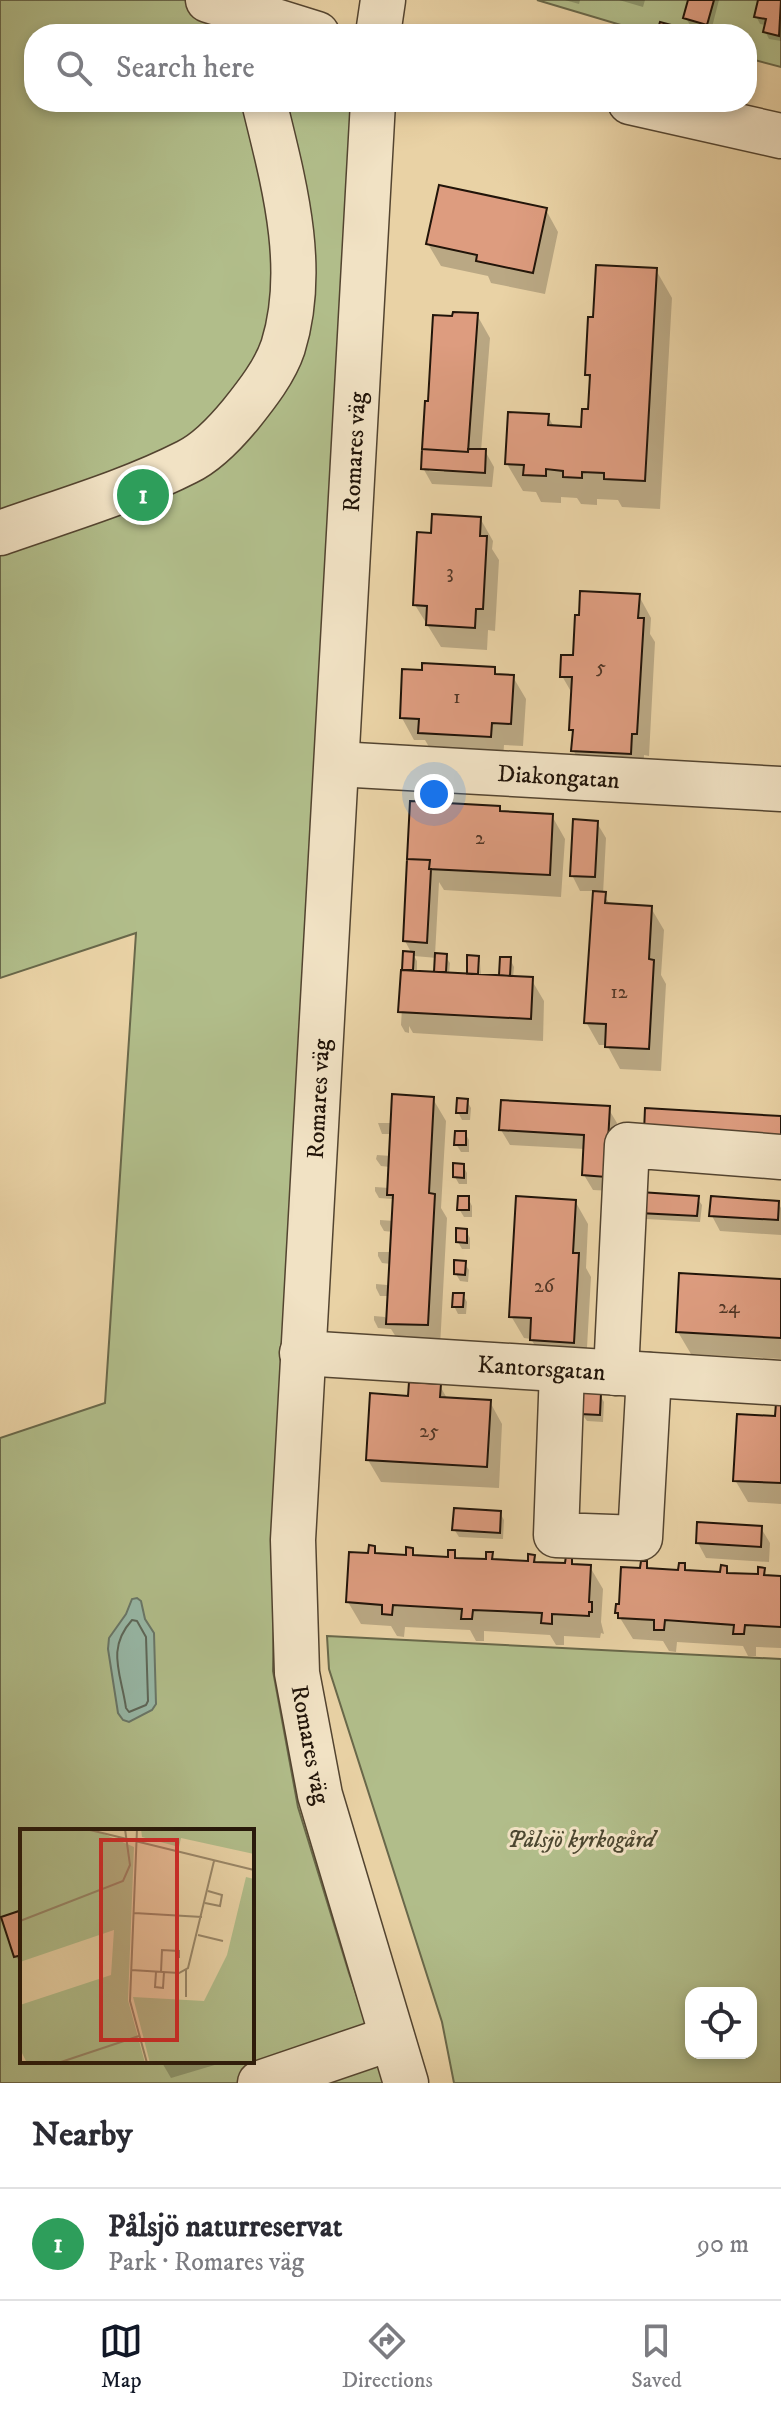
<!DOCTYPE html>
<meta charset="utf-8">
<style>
:root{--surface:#fff;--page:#f2f2f3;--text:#2b2b33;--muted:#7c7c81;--line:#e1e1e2;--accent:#111827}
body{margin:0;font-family:"IM FELL DW Pica",serif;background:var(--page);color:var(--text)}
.controls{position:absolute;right:24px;bottom:24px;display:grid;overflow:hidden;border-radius:16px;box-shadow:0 4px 12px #0003}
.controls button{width:72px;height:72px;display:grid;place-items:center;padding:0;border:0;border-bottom:2px solid var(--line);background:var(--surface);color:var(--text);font:40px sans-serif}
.you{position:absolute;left:434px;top:794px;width:28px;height:28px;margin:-20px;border:6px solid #fff;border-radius:50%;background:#1a73e8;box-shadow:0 0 0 12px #1a73e833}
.badge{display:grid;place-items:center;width:52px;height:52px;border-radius:50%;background:var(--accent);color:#fff;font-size:26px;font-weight:700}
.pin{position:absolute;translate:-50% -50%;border:4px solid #fff;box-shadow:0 2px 8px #0006}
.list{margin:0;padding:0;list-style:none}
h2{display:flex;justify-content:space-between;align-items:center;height:104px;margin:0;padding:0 32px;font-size:34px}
h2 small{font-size:26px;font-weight:400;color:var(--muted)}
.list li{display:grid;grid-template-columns:52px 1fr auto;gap:24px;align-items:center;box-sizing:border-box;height:112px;padding:0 32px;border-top:2px solid var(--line)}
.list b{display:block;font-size:30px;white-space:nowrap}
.list p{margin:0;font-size:26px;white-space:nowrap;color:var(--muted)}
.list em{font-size:26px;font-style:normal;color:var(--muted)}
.icon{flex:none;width:44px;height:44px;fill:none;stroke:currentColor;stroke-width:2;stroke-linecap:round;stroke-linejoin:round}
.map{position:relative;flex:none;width:781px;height:2083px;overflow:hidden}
.search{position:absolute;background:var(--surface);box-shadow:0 4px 12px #0003;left:24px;right:24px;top:24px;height:88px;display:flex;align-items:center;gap:20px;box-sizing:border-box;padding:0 28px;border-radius:32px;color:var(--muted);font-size:30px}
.sheet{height:216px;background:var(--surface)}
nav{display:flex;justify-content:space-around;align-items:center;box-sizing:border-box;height:112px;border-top:2px solid var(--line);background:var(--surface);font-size:22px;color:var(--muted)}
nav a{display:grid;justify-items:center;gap:4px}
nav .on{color:var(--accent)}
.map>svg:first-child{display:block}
.green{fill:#b1bd8a;stroke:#69684a;stroke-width:2;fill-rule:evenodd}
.water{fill:#97b8a7;stroke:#687668;stroke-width:2}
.shadow{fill:#0003;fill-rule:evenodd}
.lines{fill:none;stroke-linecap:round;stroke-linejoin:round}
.shore{stroke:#5c6658;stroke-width:2}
.building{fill:#dd9c7f;stroke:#211409;stroke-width:2}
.minor-casing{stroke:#534430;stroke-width:47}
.minor{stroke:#f1e2c4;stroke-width:44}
.labels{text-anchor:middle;stroke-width:6;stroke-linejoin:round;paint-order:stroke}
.number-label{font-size:20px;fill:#503626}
.street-label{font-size:24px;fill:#211409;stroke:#f1e2c4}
.park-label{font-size:24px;font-style:italic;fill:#4c4730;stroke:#f1e2c4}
.inset-road{fill:none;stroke:#998667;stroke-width:2}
.view{fill:#d62828;fill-opacity:0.15;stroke:#d62828;stroke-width:4}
.inset-edge{fill:none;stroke:#211409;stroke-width:4}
</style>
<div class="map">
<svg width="781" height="2083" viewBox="0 0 781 2083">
<rect width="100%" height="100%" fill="#e9d2a5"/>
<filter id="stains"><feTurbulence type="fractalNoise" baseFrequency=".0025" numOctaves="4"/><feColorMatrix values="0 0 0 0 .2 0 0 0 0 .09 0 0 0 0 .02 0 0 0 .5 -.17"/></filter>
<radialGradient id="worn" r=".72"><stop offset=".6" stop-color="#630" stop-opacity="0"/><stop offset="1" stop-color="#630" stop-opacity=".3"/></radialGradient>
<path class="green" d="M0,0H255L312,34H34V102H356L275,1514L273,1671L298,1807L349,1973L387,2083H0V1438L105,1403L136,933L0,978ZM22,1831H252V2061H22Z
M537,0H781V67L747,58V34H651Z
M327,1636L781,1659V2083H454L442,2022L329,1669ZM691,1993H751V2053H691Z"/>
<path class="water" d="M137,1598L141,1601L145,1619L154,1633L156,1704L152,1710L129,1722L123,1720L118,1713L108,1649L109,1638L126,1614L132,1599Z"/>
<path class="shadow" d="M565,0H580L579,4Z
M619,0H645L643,7Z
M691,0H719L711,31L690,25L686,18Z
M760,0L781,2V41L769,39L765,31L766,25L760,24L756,16Z
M546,210L558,232L545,294L491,283L488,276L441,266L428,244Z
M656,270L672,298L660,509L622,507L618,500L597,499V505L581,504L577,498L561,497V503L541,502L536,492L523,491L507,464L548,416L554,427L583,429L590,411L591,382L587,374L595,319Z
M477,315L490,338L481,451H485L494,467L492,487L432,484L423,468L430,403ZM429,467L444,468V472L429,471Z
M480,518L493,541L492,549L499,560L495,631L488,630L487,650L441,647L415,605L433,535Z
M639,596L651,618L650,634L655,642L649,756L644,755L643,775L586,772L573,750L574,736L571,730L573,695L562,676L575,657L581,617Z
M494,669L498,676L513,677L526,699L523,746L504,745L503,759L433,754L425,740H414L402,718Z
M412,803L499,808L502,813L552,816L565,839L561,897L444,890L439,882L435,955L445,956L450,963L449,974L468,975L477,958L480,962H476L475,984H479L480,963L481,976L501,977V959H510L514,967L513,978L531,979L544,1001L543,1041L413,1033L409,1026V1033L405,1032L401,1025L405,954H412L405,941ZM414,956L437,958L438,974L417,973V961Z
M597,823L606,838L603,894L611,906L651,908L664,930L661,975L666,984L661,1071L620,1069L607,1045H599L586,1022L594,891H580L572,875Z
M433,1099L446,1121L441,1208L447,1218L440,1347L401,1345L391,1329L378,1328L374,1320V1316L385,1317L388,1322L390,1296H380L376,1288V1284L387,1285L390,1289L391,1264L382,1263L378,1256V1252H389L392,1258L393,1232L384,1231L380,1224V1220L394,1221L395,1205L392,1199L379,1198L375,1191V1187L389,1188L390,1167L381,1166L376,1159L377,1155L391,1156L392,1134H382L378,1123H393Z
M467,1101L471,1108L470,1120H462L458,1112Z
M608,1108L617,1123L613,1191L593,1190L584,1175L585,1149L510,1145L501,1130Z
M465,1133L469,1140V1152H461L456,1144Z
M463,1166L467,1173V1184H459L455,1177Z
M468,1198L472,1206V1217H464L459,1209Z
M697,1198L702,1205L700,1222L646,1219L642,1212Z
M575,1201L588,1224L586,1268L591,1277L586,1365L545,1362L531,1339L524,1338L511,1316Z
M778,1203L781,1208V1235L720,1231L712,1216Z
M466,1231L470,1238V1249H462L458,1242Z
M464,1263L469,1270L468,1282L460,1281L456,1274Z
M781,1281V1359L691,1354L678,1332Z
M463,1295L467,1302L466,1314H458L454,1306Z
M440,1386L448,1400L490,1402L502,1424L499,1488L381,1482L368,1460L410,1398Z
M600,1395L604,1402L603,1422L587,1421L582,1414Z
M781,1405V1504L748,1502L735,1480L777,1418Z
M500,1513L504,1520L503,1539L459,1537L454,1529Z
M761,1528L770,1543L769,1562L706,1558L698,1543Z
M374,1548L378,1555L408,1557L412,1550L416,1557L450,1559L454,1552L458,1560L488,1561L491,1554L496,1561L530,1563L533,1557L538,1564L567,1566L571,1559L575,1566L590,1567L603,1589L601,1622L604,1634L601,1633L600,1638L564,1636V1645H556L550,1635L484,1631V1641H476L470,1630L405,1627L404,1637L397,1636L391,1626L361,1624L348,1602Z
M646,1563L651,1571L680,1572L684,1565L688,1572L722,1574L726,1568L730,1575L760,1576L763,1570L768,1577L781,1578V1648L756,1647V1656H748L743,1646L677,1642L676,1652L669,1651L663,1641L633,1639L617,1613Z
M22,1912V1967L16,1956Z
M161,2061H218V2064L171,2078Z"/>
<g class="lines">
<path class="shore" d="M132,1620L137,1621L146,1637L148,1701L146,1705L129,1712L126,1708C121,1673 106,1649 132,1620Z"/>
</g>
<path class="building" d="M688,0H714L707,25L683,18Z
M758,0H781L779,36L763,32L766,19L754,17Z
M660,22L675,26L673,34L657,32Z
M439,185L547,208L533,273L476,261L477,255L426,244Z
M596,265L657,268L645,481L604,479V473L582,472V478L563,477V471L546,469V476L523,475L524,465L505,464L508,412L549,414L548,425L581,427L582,409H588L590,375H585L588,317H593Z
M453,312L478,313L468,452L422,449L425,401H428L433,315L452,316Z
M422,449L468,452V449H486L485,473L421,469Z
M432,514L481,517L480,536H487L483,609H476L475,628L426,625L427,606L413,605L417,532L431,533Z
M580,591L640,594L638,618H644L637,734H632L631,754L571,751L573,730H569L572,677H560L561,655H573L575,615H579Z
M422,663L495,667V674L514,675L511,724L492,723L491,737L418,733L419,719L400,718L402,669L422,670Z
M410,801L500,806V811L553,814L550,875L429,869L430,860L407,859Z
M573,819L598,821L595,877L570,876Z
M407,859L430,860L429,869H431L427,943L403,941Z
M593,891L606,892L605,903L652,906L649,959L654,960L649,1049L605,1047L606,1024L584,1023Z
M403,951L414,952L413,970H402Z
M435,953L447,954L446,972H434Z
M467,955L479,956L478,974H467Z
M500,957H511L510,976L499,975Z
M401,970L533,977L531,1019L398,1012Z
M392,1094L434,1097L429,1193L435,1194L428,1325L386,1324L393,1195H387Z
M457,1098L468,1099L467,1113H456Z
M501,1100L610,1106L606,1177L582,1175L584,1135L499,1130Z
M645,1108L781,1116V1140L644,1132Z
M455,1131H466V1145H454Z
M453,1163L464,1164V1178L453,1177Z
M640,1192L699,1196L697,1216L639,1213Z
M458,1196H469V1210H457Z
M516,1196L576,1200L573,1253H579L574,1343L530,1340L531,1318L509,1317Z
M711,1196L779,1201L778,1220L709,1216Z
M456,1228L467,1229V1243L456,1242Z
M454,1260L466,1261L465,1275L454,1274Z
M679,1273L781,1279V1338L676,1332Z
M453,1293H464L463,1307H452Z
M409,1382L441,1384L440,1397L491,1400L487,1467L366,1460L370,1393L408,1396Z
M582,1392L601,1393L600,1415L580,1414Z
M776,1403H781V1483L733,1481L737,1414L775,1416Z
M454,1508L501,1511L500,1533L452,1530Z
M697,1522L762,1526L761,1547L696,1543Z
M369,1545L375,1546V1553L406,1555V1547L413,1548V1555L448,1557V1550H455V1558L486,1559V1552H493L492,1559L528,1561V1554L535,1555L534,1562L565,1563L566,1556L572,1557V1564L591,1565L589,1602H592V1612H589V1616L552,1614V1624L541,1623L542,1613L473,1610L472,1619H461L462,1609L393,1605L392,1615L382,1614V1605L346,1602L349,1552L368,1553Z
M641,1561H647V1568L678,1570L679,1563H685V1570L720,1572L721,1565L727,1566V1573L758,1574V1567L765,1568L764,1575L781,1576V1627L745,1625L744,1634H733L734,1625L665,1620L664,1630H654V1620L618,1618V1613H615L616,1604H619L621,1567L640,1568Z
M22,1910V1955L14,1957L1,1917Z"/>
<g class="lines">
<g class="minor-casing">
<g id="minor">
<path d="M208,0L317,34"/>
<path d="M378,34L383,0"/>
<path id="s1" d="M373,102L293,1540L297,1673L320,1795L406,2083"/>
<path d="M630,102L781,136"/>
<path d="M0,533C62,511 128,492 187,462C208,452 227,431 241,414C257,394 275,371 283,347C308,267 283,180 264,102"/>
<path id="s2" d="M337,764L781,789"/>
<path id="s3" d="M302,1353L781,1383"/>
<path d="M562,1370L556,1535L640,1538L649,1375"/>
<path d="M616,1373L627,1145L781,1157"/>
<path d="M260,2083L392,2038"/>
</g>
</g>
<use href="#minor" class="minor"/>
</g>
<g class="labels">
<g class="number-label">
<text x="450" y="578">3</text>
<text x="601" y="673">5</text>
<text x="457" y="703">1</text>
<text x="480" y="844">2</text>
<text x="619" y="998">12</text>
<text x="544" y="1292">26</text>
<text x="729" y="1313">24</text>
<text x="429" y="1437">25</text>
</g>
<g class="street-label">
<text transform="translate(354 452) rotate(-87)" y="8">Romares väg</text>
<text dy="8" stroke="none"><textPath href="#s2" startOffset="222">Diakongatan</textPath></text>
<text transform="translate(318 1099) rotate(-87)" y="8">Romares väg</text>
<text dy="8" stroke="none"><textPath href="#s3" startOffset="240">Kantorsgatan</textPath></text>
<text dy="8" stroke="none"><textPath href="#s1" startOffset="1646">Romares väg</textPath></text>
</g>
<g class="park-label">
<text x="581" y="1847">Pålsjö kyrkogård</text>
</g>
</g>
<g transform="translate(20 1829)">
<rect width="234" height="234" fill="#e9d2a5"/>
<path d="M0,0H72L114,18L108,171L125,234H7L0,220V176L91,146L94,101L0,133ZM121,0H234V25L161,9L159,18L122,8ZM226,48L234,50V234H130L113,168L184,172L207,126Z" fill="#b1bd8a"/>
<path class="inset-road" d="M66,0L234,41M117,0L110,172L127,234M185,74L200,77L202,66L188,62M114,84L182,88M0,92L103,52L110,36L105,0M178,106L203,112M111,141L159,144L168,139L194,32M166,141V168M136,143L135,158L143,159L144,143M141,143L142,121L159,122V129M38,234L119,207"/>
<path class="view" d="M81,11H157V211H81Z"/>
<rect width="234" height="234" class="inset-edge"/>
</g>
<rect width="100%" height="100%" filter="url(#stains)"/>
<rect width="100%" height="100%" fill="url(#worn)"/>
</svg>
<div class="controls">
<button><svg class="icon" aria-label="locate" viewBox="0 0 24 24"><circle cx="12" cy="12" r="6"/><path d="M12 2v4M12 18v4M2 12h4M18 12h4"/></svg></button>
</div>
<div class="you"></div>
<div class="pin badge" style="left:143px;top:495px;background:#2e9e5b">1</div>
<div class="search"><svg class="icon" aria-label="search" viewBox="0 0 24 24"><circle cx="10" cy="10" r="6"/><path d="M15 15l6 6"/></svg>Search here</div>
</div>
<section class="sheet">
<h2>Nearby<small></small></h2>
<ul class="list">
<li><span class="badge" style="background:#2e9e5b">1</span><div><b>Pålsjö naturreservat</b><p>Park · Romares väg</p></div><em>90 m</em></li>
</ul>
</section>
<nav>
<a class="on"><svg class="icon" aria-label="map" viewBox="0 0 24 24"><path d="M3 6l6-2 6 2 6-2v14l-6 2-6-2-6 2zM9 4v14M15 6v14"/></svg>Map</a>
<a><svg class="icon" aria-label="directions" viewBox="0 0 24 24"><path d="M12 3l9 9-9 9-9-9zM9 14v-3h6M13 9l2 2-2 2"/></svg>Directions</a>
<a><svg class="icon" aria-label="saved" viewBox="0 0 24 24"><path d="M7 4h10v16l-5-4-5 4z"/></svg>Saved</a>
</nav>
